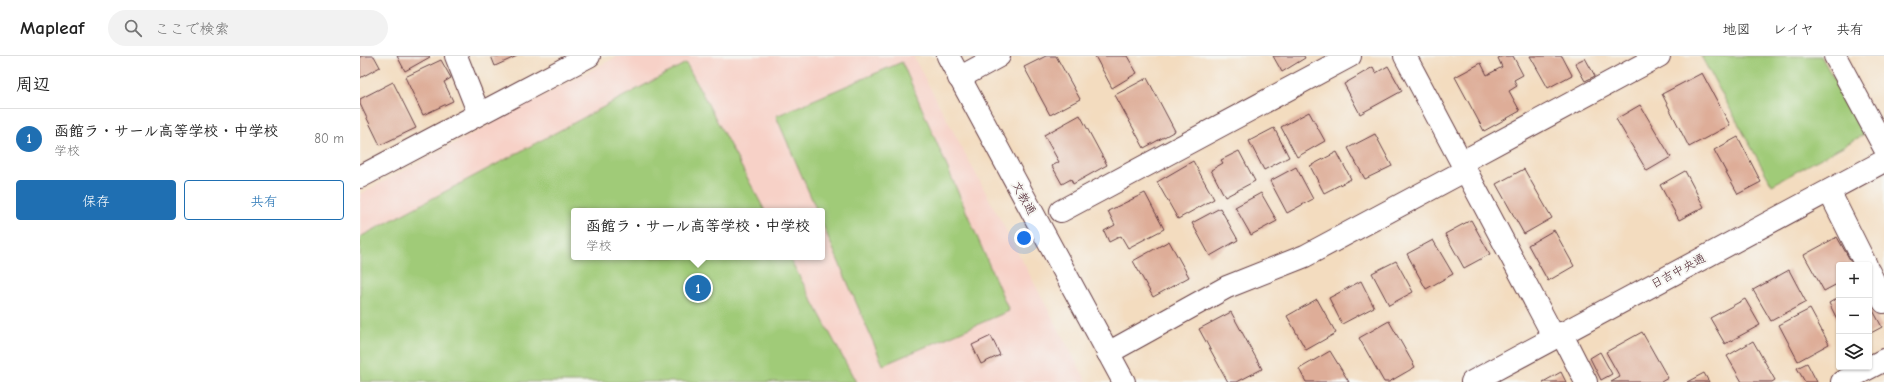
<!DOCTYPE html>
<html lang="ja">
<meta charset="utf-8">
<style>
:root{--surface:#fff;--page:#f2f2f2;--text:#222;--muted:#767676;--line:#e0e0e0;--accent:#1f6fb2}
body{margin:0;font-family:"Comic Neue","Klee One",sans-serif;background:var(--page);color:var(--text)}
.controls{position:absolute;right:12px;bottom:12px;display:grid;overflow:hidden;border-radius:4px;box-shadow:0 1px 3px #0004}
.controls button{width:36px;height:36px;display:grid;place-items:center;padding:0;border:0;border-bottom:1px solid var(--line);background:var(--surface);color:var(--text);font:20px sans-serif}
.you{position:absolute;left:664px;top:182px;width:14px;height:14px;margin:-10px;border:3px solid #fff;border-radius:50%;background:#1a73e8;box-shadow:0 0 0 6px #1a73e833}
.badge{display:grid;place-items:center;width:26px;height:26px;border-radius:50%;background:var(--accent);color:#fff;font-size:13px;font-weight:700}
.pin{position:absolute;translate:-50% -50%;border:2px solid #fff;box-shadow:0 1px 4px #0006}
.popup{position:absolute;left:211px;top:152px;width:254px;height:52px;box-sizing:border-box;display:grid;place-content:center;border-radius:4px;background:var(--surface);filter:drop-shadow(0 1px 3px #0005);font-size:13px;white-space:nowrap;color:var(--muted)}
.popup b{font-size:15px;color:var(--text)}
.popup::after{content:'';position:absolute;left:50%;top:100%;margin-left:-8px;border:8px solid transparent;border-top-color:var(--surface)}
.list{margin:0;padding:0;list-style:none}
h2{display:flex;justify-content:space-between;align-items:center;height:52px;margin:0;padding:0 16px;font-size:17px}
h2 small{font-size:13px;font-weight:400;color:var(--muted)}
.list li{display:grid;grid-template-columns:26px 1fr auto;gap:12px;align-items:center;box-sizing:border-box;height:60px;padding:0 16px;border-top:1px solid var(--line)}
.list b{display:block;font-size:15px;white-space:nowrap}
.list p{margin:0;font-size:13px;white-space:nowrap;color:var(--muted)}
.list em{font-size:13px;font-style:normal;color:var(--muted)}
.actions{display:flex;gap:8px;padding:12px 16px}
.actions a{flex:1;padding:9px 0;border:1px solid var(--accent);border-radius:4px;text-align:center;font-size:14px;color:var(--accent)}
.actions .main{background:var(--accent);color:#fff}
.icon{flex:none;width:22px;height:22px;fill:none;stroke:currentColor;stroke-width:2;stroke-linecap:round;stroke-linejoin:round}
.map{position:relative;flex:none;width:1524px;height:326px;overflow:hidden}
header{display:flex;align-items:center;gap:24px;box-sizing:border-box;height:56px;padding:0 20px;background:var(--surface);border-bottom:1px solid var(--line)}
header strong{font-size:19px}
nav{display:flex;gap:22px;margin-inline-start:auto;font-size:14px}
.search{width:280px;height:36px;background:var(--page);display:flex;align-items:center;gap:10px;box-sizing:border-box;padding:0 14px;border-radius:22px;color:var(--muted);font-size:15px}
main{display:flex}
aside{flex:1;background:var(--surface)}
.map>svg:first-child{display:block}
.built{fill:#f7d1c7;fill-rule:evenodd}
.green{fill:#a0cb78;stroke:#757552}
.building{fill:#dead98}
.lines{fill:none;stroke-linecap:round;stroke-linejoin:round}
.minor-casing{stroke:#633b41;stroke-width:24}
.tertiary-casing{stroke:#633b41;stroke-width:24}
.minor{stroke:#fff;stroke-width:22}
.tertiary{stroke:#fff;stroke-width:22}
.labels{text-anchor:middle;stroke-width:4;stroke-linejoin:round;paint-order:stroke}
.street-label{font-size:12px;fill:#4a1f2b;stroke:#f6f6f2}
</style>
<header>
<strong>Mapleaf</strong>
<div class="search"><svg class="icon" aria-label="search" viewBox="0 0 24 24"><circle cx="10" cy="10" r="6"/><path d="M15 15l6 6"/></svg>ここで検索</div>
<nav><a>地図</a><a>レイヤ</a><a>共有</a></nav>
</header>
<main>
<aside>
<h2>周辺<small></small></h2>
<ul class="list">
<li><span class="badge">1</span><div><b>函館ラ・サール高等学校・中学校</b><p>学校</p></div><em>80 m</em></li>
</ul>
<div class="actions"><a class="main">保存</a><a>共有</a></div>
</aside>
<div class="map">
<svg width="1524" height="326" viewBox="0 0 1524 326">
<rect width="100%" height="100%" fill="#f6f6f2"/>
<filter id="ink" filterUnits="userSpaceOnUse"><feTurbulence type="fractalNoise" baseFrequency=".025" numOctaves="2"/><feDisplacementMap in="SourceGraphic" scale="8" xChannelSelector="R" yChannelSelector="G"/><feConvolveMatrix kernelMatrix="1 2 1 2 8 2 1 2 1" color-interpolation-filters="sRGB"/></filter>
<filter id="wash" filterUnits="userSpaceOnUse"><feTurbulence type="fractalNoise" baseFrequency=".012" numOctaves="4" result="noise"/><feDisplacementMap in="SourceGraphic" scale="16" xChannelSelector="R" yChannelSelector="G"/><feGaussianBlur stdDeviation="0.9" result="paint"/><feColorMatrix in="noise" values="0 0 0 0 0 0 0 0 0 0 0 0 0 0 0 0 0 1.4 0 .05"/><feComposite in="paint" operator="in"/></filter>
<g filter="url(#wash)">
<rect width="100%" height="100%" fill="#f3dcbf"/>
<path class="built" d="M258,0H553L727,326H0V138ZM214,155H462V201H214Z"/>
<path class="green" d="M1341,0H1461L1505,78L1412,129Z
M542,6L649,255L523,309L462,167V155H457L416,60Z
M326,7L405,155H214V201H429L496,326H0V181Z"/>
<g id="blocks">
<path class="building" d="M0,0H14L20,11L0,22Z
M37,0H69L70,1L45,15Z
M131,0H157L135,10Z
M686,0H696L720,43L690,59L664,11Z
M735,0H767L777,17L752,32Z
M913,0H944L945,2L922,16Z
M1143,0H1153L1163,19L1154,24L1157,30L1149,35L1160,55L1124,75L1095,21L1121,7L1127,19L1142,11L1138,2Z
M1170,0H1202L1212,19L1188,32Z
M1225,2L1235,20L1225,25L1215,7Z
M81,4L91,22L84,26L93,45L63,59L45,21Z
M1028,10L1042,35L1000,58L984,28L1013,11L1016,17Z
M1342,17L1370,69L1329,91L1302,38Z
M787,22L815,75L784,92L755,39Z
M33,26L56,72L20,89L0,48V43Z
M1280,49L1311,101L1287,115L1256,63Z
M949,56L965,85L937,101L921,71Z
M720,59L747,109L713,128L711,123L702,128L692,110L699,106L684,79Z
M914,72L929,101L904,114L889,85Z
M1015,78L1032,110L1005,123L988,92Z
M1378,81L1401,126L1378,138L1354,94Z
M879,95L895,125L865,141L851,114L863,107L861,104Z
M977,96L991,123L964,137L950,110Z
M833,105L854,143L818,163L797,126Z
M936,111L953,143L927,157L910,125Z
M1164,113L1192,162L1164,178L1136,128Z
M1325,115L1344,151L1319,164L1300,129Z
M785,137L804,173L768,192L761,180L749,186L744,175L755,169L748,155Z
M901,137L917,165L891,179L875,151Z
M860,152L878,184L850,200L832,167Z
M1111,164L1130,198L1104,212L1085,178Z
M1194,174L1214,210L1188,225L1168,189Z
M1477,181L1493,209H1479V227L1464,235L1444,199Z
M1073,184L1093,218L1066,233L1047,198Z
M809,185L829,221L793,241L773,205Z
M1036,205L1053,236L1029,249L1012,217Z
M1429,214L1446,246L1411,265L1393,234Z
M1001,225L1014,251L982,268L969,242Z
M1479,241V267L1469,247Z
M957,243L976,277L946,294L927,260Z
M1385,243L1400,269L1365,288L1350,262Z
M1509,247L1522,271L1509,278Z
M1450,253L1469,288L1438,305L1419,269Z
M871,256L902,313L877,326H868L839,273Z
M1029,265L1055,311L1029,326H1024L999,282Z
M1282,276L1308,322L1301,326H1251L1260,321L1246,296Z
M631,280L640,299L621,308L612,289Z
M1393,285L1415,324L1412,326H1382L1367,300Z
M970,295L989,326H946L939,313Z
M1240,296L1252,318L1241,324L1230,302Z
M1447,307L1457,326H1445L1437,312Z
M1201,316L1206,326H1183Z
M1344,317L1349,326H1327Z"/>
</g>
</g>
<g filter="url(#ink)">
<use href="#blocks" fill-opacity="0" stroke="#633b41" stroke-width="1"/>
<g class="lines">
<g class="minor-casing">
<path id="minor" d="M96,0L119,58
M1045,0L1194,281
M1475,0L1524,91
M599,22L639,0
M1102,106L1299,0
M0,121L229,0
M1469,135L1506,209
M701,155L990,0
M1509,216L1524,246
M1201,277L1226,326
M748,297L867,231L945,200L1106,114
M1482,326L1524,304"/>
</g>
<g class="tertiary-casing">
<path id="tertiary" d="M588,0L764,326
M1112,326L1524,105"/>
</g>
<use href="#minor" class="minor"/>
<use href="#tertiary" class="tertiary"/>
</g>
</g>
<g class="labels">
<g class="street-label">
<text transform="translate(664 142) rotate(61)" y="4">文教通</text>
<text transform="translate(1318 215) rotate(-28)" y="4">日吉中央通</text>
</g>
</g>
</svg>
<div class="controls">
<button>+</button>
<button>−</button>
<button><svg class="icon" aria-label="layers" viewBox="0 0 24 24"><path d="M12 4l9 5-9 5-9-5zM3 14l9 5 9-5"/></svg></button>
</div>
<div class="you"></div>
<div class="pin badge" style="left:338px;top:232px">1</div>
<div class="popup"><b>函館ラ・サール高等学校・中学校</b>学校</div>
</div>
</main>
